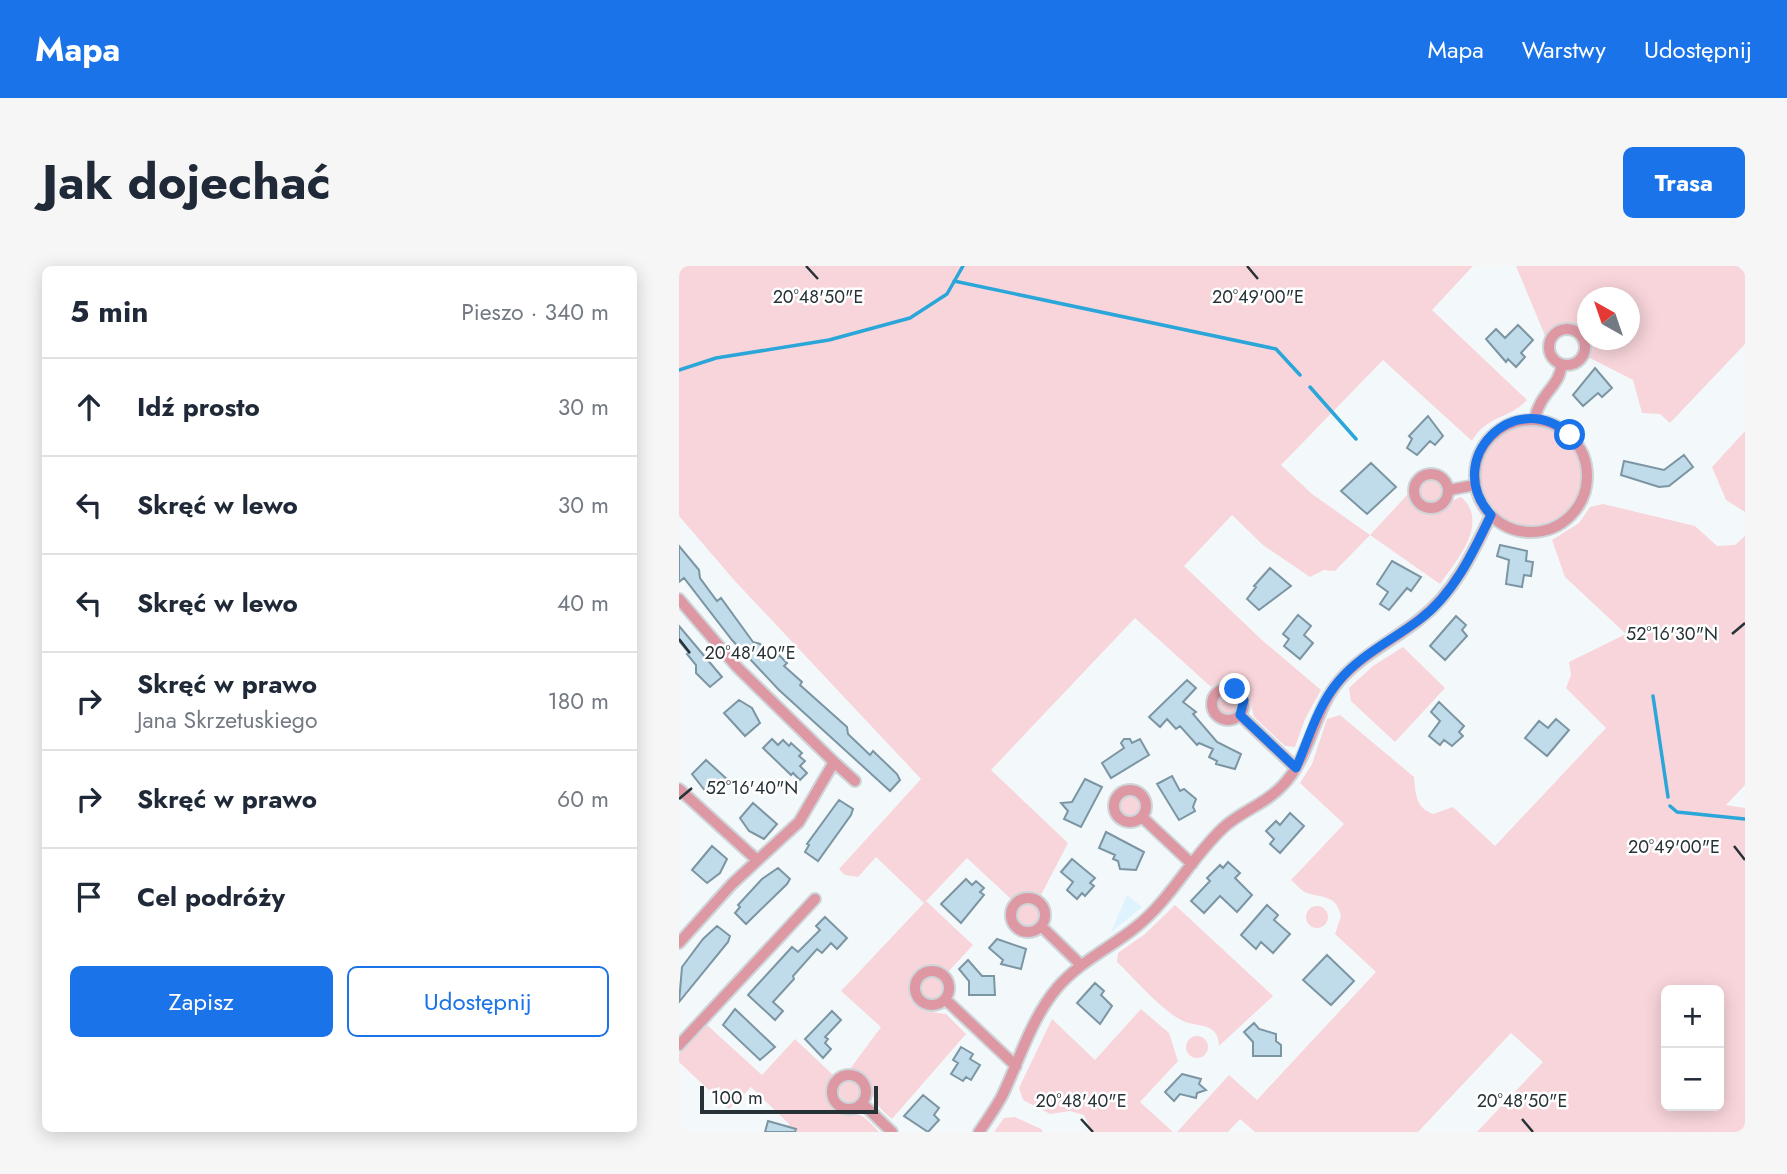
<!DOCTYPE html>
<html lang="pl">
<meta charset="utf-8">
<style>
:root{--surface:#fff;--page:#f6f6f7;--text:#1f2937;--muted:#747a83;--line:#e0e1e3;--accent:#1a73e8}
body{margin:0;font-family:Jost,sans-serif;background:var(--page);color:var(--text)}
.controls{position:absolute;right:21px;bottom:21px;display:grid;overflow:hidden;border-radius:10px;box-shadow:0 4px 18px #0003}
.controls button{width:63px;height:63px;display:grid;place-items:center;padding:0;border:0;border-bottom:2px solid var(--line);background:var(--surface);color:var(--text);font:35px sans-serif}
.compass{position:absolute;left:898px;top:21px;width:63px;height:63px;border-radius:50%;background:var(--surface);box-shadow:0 4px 18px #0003;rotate:320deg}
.scale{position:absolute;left:21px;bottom:18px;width:178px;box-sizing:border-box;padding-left:7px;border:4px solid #273237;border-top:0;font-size:19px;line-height:24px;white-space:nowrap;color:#273237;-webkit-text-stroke:5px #fff;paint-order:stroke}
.stop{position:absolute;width:21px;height:21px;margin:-16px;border:5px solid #1a73e8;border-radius:50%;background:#fff}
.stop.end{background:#1a73e8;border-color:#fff;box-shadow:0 2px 7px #0008}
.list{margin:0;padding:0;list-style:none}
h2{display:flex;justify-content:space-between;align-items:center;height:91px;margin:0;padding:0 28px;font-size:30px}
h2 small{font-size:23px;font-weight:400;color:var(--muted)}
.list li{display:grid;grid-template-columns:46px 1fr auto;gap:21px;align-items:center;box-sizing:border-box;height:98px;padding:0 28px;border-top:2px solid var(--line)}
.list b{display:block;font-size:26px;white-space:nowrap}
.list p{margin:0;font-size:23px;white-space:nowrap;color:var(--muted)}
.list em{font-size:23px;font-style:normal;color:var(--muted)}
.actions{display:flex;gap:14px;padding:21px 28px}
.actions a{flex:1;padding:16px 0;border:2px solid var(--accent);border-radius:10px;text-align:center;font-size:24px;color:var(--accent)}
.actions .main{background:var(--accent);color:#fff}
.icon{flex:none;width:38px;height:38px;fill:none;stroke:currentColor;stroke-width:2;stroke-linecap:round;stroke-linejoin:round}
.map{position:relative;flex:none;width:1066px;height:866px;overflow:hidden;border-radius:10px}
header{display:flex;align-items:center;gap:42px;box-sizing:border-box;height:98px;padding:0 35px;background:var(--accent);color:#fff}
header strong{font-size:33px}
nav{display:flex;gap:38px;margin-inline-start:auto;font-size:24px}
.intro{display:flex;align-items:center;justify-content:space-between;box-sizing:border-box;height:168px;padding:0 42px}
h1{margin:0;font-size:49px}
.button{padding:18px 32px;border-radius:10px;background:var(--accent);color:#fff;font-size:24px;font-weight:700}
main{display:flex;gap:42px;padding:0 42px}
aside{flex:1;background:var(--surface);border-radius:10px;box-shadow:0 4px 18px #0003}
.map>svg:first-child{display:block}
.built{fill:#def3fe}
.green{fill:#f8d5da;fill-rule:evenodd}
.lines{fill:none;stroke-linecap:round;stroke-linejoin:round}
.stream{stroke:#2ba6d9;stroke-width:3.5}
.building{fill:#c0dbe9;stroke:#7c95a3;stroke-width:2}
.minor-casing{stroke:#ced5d8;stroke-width:14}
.minor{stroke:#dd98a4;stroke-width:10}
.route{stroke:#1a73e8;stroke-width:9}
.ticks{fill:none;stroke:#273237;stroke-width:2.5}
.ticks-label{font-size:18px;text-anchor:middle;fill:#273237;stroke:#fff;stroke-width:5;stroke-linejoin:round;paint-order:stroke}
</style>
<header>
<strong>Mapa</strong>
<nav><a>Mapa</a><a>Warstwy</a><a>Udostępnij</a></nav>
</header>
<div class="intro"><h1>Jak dojechać</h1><a class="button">Trasa</a></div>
<main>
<aside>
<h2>5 min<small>Pieszo · 340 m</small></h2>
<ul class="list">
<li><svg class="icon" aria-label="ahead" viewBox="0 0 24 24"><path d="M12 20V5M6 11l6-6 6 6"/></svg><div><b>Idź prosto</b></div><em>30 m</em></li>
<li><svg class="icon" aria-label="left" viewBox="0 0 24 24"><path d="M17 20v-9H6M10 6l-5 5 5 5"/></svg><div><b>Skręć w lewo</b></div><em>30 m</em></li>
<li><svg class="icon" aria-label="left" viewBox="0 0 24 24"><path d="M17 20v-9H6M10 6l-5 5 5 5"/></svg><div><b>Skręć w lewo</b></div><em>40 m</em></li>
<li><svg class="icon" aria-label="right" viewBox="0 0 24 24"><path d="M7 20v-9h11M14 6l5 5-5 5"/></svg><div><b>Skręć w prawo</b><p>Jana Skrzetuskiego</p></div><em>180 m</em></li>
<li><svg class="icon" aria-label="right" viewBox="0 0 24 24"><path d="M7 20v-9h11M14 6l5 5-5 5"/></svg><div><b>Skręć w prawo</b></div><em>60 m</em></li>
<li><svg class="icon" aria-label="arrive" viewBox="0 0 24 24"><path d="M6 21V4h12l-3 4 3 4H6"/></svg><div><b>Cel podróży</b></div></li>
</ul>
<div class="actions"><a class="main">Zapisz</a><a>Udostępnij</a></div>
</aside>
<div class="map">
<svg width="1066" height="866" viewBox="0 0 1066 866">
<rect width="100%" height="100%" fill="#f3f9fb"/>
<path class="built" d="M448,629L463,641L432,666Z"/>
<path class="green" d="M0,0H794L753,44L848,134C831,153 808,149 793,175L704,94L602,199L633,228L691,269L729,228L736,240L750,247C764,246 769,235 782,231C811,256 778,294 761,318L691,269L656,305L645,304L631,311L584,279L553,249L505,300L583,374L642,424L626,453L616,481L606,480L575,451L569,428L561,419L544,415L532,421L456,352L312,504L389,577L362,629L349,625L332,633L288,592L247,635L294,679L269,706L252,699C234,702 227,716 231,733L245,745L267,748L287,768L213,853C206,847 197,840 194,830C190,815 190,805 171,803L202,761L162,725L245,637L197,591L179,611L166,609L160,603L242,513L55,314L0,250Z
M837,0H1059L1066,7V78L991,157L981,148L963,147L954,114L909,91V74H950V32H908V71C898,55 877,55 867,72Z
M800 209a51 51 0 1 1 102 0a51 51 0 1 1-102 0Z
M1066,165V246L1047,234L1033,201Z
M740 224a12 12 0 1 1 24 0a12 12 0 1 1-24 0Z
M924,238L1016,260L1038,280L1056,279L1066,270V519L1047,539L1066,542V866H798L864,796L832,767L739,866H576L561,853L549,866H498L550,809L578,834L697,706L656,668L662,650C657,630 647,632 631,628C623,626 618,619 612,614L665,558L621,517L633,498L648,453L661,449L735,511C737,528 736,541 754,548L774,541L816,580L927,462L887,422L892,409L890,396L947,368L886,311L873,274L900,257L911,241ZM987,724H1040V840H987Z
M724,381L766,422L716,476L672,435L670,422L694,400Z
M537 438a11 11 0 1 1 22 0a11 11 0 1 1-22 0Z
M441 540a11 11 0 1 1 22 0a11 11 0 1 1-22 0Z
M338 649a11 11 0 1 1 22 0a11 11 0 1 1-22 0Z
M496,639L594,730L540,780C539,755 519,762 504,755C483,745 456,713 438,696L439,687L466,668Z
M627 651a11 11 0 1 1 22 0a11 11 0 1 1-22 0Z
M241 722a11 11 0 1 1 22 0a11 11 0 1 1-22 0Z
M462,743L490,767L499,795L461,836L494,866H413L405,849L391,845L371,848L344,834L340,822L373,753L416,794Z
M28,759L83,809L116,773L154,809L148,826C150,845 161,846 177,848C186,849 194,860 200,866H108L110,858L72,821L50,843L0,796V787Z
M507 781a11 11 0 1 1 22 0a11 11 0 1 1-22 0Z
M160 825a11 11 0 1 1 22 0a11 11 0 1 1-22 0Z
M336,851L362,863L364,866H315L325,852Z"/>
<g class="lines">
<path class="stream" d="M275,15L597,83L621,109
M0,104L37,92L150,74L231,52L268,28L284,0
M631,121L677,173
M974,430L989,531
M991,540L998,546L1066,553"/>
</g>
<path class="building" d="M839,59L854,74L842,87L846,91L837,101L829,93L827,96L807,73L817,63L826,72Z
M916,102L933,122L923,131L919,127L904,140L894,129Z
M749,150L764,170L756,179L751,175L738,189L728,182L733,173L730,170Z
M1005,189L1014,201L990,220L980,221L942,209L945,195L985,204Z
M692,197L717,221L688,248L662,225Z
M821,279L848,285L847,295L854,296L852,310L845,309L843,321L827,318L830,294L818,290Z
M0,280L20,304L21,312L38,335L42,332L74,376L81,378L96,394L100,389L108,397L105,400L123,416L121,419L168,461L169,468L191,489L194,485L218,508L221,514L211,525L100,424L53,374L5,312L0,316Z
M713,295L742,311L732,325L728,322L710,344L701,338L709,326L698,318Z
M591,302L612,320L580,344L568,333L577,321L575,320Z
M619,349L632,360L625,369L634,377L621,393L605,380L610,373L604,368Z
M777,350L787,359L783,364L788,370L766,394L751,380Z
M0,360L43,411L31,421L17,407V399L8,388L10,387L0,375Z
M508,414L517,422L504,436L517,446L514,448L538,476L562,488L556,503L537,498L538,495L530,491L534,483L520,477L518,479L501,460L497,463L488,453L481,461L470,451Z
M60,434L73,442L81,457L66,470L45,447Z
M760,436L785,460L780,466L784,470L773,480L765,474L761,479L750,470L761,455L752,446Z
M877,453L890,464L868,490L846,472L860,455L869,462Z
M93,473L99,479L104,474L110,480L112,477L123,487L120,490L126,495L121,500L128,507L121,514L114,507L112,509L84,482Z
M445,473H451L453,477L461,473L470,489L432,512L423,497L445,482L442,477Z
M27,494L50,515L36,529L30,524L27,526L13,508Z
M493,510L501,525L505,523L517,533L514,541L516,545L500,554L478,518Z
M406,513L423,521L402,561L385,553L389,545L382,537L393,536Z
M160,534L174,543L172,549L139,595L126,586L130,579L128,578Z
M74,537L98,558L85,573L70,565L61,552Z
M611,547L625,560L601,587L591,578L595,573L587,565L597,555L601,559Z
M427,566L465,586L457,604L441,603L439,595L434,593L436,589L420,582Z
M33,580L48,593L41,607L28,617L13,604Z
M393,593L416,612L411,617L415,620L406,630L403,627L398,633L388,624L394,616L382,606Z
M549,596L561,607L556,612L573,629L558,646L541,630L525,647L512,635L531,615L528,612L541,599L544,602Z
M99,602L111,613L108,618L67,658L56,647L61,641L59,639L83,613Z
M287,613L293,619L297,615L305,622L301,626L305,629L282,657L262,638Z
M588,639L599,649L595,654L611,668L594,687L582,676L577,683L562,669Z
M146,651L168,672L158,683L152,677L143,687L138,683L114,710L115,713L94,736L104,745L96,754L69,729L113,681L119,686L141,664L137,660Z
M38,660L51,670L49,676L0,736L3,701L24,673Z
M318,673L347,683L342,703L322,698L324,694L310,682Z
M648,689L675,715L652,739L624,714Z
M289,694L303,710H315L316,729H290V715L280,703Z
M416,717L425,725L422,729L433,740L421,758L398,737Z
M56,743L96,781L81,794L44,759Z
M153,745L162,754L146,771L149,773L146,777L152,783L144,792L126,773Z
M575,757L580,763L597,768V775L602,779V790H574V776L565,766Z
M282,781L294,788L291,793L301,799L292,814L287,811L284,815L272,808L279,797L274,794Z
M503,808L522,813L520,818L527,824L518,827L517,832L501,828L495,835L486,826Z
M244,829L260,842L255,849L260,854L249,866L225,850Z
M89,855L117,863L116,866H86Z"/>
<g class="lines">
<g class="minor-casing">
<path id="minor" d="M870 81a18 18 0 1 1 36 0a18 18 0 1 1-36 0Z
M856,152C861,127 882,119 882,99
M796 210a56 56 0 1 1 112 0a56 56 0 1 1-112 0Z
M735 225a17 17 0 1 1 34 0a17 17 0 1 1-34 0Z
M770,224L796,219
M0,333L58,401L155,496L120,556L53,618L0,677
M533 438a16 16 0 1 1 32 0a16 16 0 1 1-32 0Z
M561,449L617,502
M155,496L176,515
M0,523L78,594
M435 540a16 16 0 1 1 32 0a16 16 0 1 1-32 0Z
M463,551L513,598
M332 649a17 17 0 1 1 34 0a17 17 0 1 1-34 0Z
M362,660L402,699
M236 722a17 17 0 1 1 34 0a17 17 0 1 1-34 0Z
M266,733L337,800
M0,779L136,633
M153 826a17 17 0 1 1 34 0a17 17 0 1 1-34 0Z
M183,837L213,866
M300,866C308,854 316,843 323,830C340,795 352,753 378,722C400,696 431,682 457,661C492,633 512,592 544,562C562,545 587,538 604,519C632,490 634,445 661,414C684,388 715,374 741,353C775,327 794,287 812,249"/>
</g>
<use href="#minor" class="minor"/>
</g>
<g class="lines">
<path class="route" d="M556,423L565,434L561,449L617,502C630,472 638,441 659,416C681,389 712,375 740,354C774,329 794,287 812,249C762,194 836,119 891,169"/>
</g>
<path class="ticks" d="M127,0L139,13M568,0L579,13M1053,368L1066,357M0,373L11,387M0,533L13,522M1055,580L1066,594M402,853L414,866M843,853L854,866"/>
<g class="ticks-label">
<text x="579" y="37">20°49'00"E</text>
<text x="139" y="37">20°48'50"E</text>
<text x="993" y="374">52°16'30"N</text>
<text x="71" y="393">20°48'40"E</text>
<text x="73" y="528">52°16'40"N</text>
<text x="995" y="587">20°49'00"E</text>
<text x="402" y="841">20°48'40"E</text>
<text x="843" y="841">20°48'50"E</text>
</g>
</svg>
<div class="controls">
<button>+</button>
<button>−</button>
</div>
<svg class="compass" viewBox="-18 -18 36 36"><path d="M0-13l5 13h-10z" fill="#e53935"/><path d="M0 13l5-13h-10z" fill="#747a83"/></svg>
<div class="scale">100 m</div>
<div class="stop" style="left:891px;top:169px"></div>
<div class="stop end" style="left:556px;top:423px"></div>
</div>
</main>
